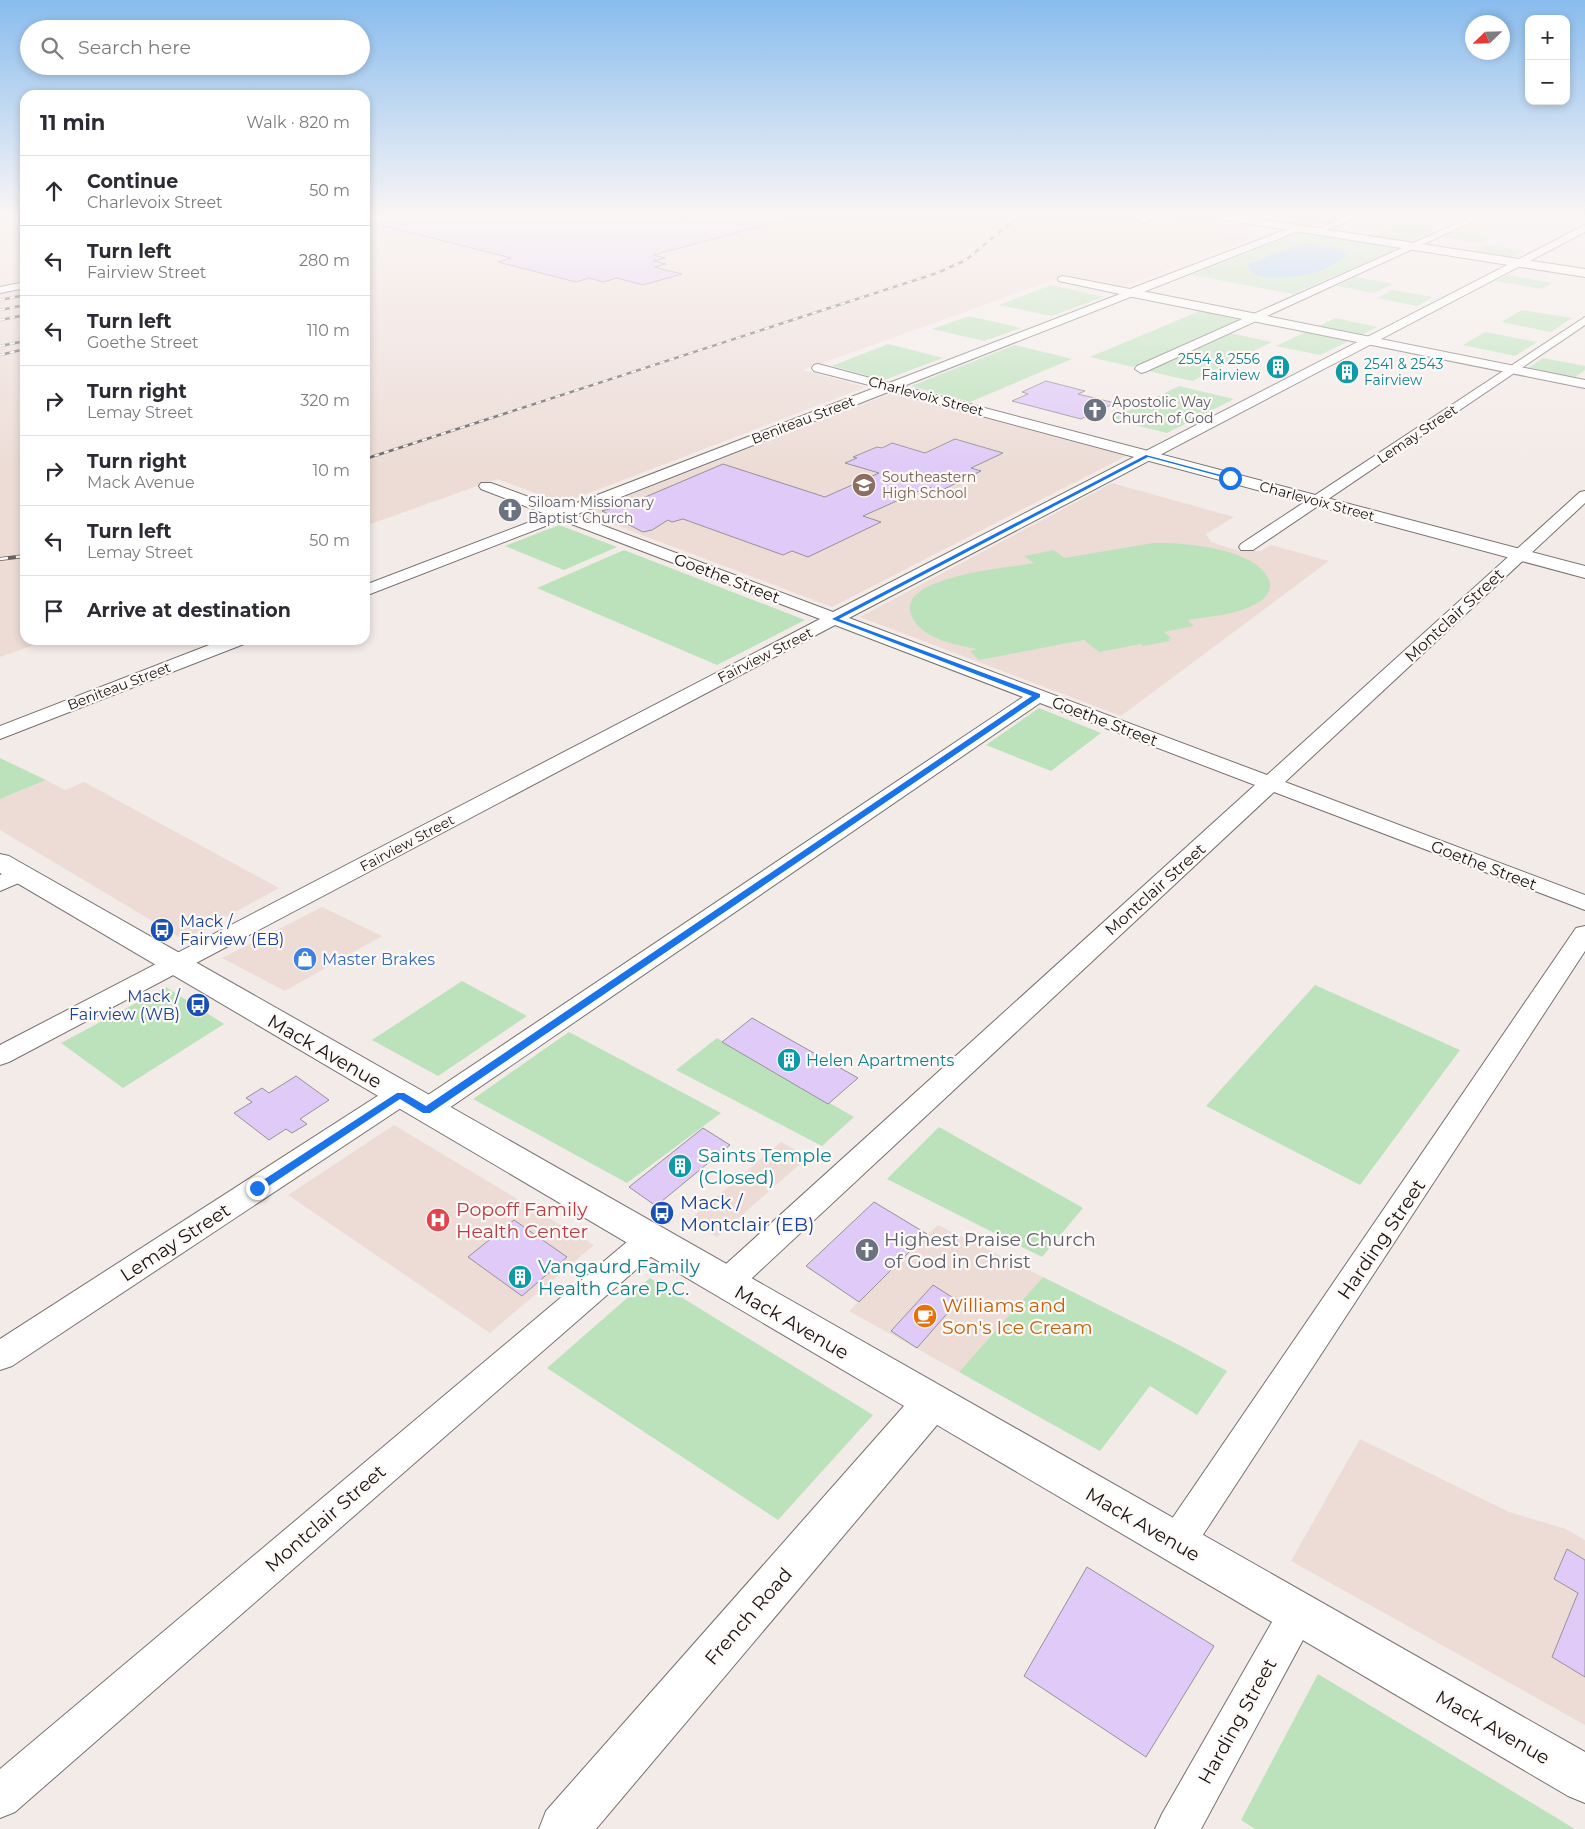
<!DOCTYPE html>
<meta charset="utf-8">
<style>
:root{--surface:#fff;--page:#f7f7f7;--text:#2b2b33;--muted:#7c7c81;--line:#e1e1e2}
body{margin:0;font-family:Montserrat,sans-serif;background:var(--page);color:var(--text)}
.controls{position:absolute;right:15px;top:15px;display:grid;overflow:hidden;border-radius:10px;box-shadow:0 2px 8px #0003}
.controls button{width:45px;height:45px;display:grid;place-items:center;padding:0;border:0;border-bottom:1px solid var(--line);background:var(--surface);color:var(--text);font:25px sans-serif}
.compass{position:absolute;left:1465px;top:15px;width:45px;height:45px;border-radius:50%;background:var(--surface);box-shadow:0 2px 8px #0003;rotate:247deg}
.stop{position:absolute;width:15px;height:15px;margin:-11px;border:4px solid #1a73e8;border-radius:50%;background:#fff}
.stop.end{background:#1a73e8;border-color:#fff;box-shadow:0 1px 5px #0008}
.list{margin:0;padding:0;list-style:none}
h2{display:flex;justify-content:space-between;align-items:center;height:65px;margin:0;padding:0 20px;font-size:21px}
h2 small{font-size:16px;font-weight:400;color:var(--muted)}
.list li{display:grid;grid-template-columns:32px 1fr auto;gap:15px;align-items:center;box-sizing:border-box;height:70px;padding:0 20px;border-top:1px solid var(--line)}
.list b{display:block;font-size:19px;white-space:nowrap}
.list p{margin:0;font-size:16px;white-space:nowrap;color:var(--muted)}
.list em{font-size:16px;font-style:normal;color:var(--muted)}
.icon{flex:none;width:28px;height:28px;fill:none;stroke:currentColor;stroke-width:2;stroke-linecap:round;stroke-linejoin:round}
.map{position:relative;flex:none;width:1585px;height:1829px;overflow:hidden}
.search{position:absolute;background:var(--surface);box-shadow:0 2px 8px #0003;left:20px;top:20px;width:350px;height:55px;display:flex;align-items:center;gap:12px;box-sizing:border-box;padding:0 18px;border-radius:28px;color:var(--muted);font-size:19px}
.panel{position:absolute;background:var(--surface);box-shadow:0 2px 8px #0003;left:20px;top:90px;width:350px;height:555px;border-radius:15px}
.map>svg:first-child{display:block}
.built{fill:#eddcd6}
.green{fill:#bce2bb}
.water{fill:#9ac9f7}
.building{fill:#e0caf8;stroke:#959298}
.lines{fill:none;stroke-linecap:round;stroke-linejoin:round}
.street-casing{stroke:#79716e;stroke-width:2}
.secondary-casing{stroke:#79716e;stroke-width:2}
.street{fill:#fff;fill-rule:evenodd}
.secondary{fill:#fff;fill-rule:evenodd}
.rail-far1-casing{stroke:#676360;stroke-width:2.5}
.rail-casing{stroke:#676360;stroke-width:4}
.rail-far1{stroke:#fef9f7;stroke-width:2;stroke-dasharray:5;stroke-linecap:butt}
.rail{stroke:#fef9f7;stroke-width:2.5;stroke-dasharray:8;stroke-linecap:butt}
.route{fill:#1a73e8}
.labels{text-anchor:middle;stroke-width:4.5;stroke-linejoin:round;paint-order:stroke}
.far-culture-label{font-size:14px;fill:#0d838f;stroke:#fef9f7;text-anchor:end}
.far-street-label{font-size:14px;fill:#161412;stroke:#fef9f7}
.far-worship-label{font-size:14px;fill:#5b616d;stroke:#fef9f7;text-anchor:start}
.far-education-label{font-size:14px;fill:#785e54;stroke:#fef9f7;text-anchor:start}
.street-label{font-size:16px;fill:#161412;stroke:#fef9f7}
.transit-label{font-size:16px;fill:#164399;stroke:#fef9f7;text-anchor:start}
.shop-label{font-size:16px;fill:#366cbe;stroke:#fef9f7;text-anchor:start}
.culture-label{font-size:16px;fill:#0d838f;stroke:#fef9f7;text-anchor:start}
.near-street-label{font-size:19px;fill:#161412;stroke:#fef9f7}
.near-culture-label{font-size:19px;fill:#0d838f;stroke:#fef9f7;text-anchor:start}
.near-transit-label{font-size:19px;fill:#164399;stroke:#fef9f7;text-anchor:start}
.near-health-label{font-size:19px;fill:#be3a42;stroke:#fef9f7;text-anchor:start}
.near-worship-label{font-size:19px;fill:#5b616d;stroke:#fef9f7;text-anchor:start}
.near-food-label{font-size:19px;fill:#c56008;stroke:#fef9f7;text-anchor:start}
</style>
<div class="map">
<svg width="1585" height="1829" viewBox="0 0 1585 1829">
<rect width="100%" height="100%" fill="#f3ebe8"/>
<path class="built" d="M0,214H25V640H48L0,657Z
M365,214H1144L1135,218L1164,223L1188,214L1226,220L1204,229L1252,238L1125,286L1067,275L803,370L866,387L563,503L497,479L365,526Z
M1261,214H1348L1314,228L1250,218Z
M892,393L1126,456L832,607L584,513Z
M1112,483L1234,517L1206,534L1211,542L1239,551H1261L1271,545L1329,561L1121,716L860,617Z
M46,780L65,790L84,782L279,888L184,940L0,830V799Z
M322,907L382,936L285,991L222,958Z
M394,1125L594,1245L490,1333L288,1195Z
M781,1142L808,1157L717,1237L689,1220Z
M938,1225L1043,1277L959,1372L849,1311Z
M1360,1439L1509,1512L1566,1529L1585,1540V1725L1291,1561Z"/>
<path class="green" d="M1550,214H1585V219L1579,223L1543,217Z
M1403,223L1438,229L1408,242L1372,237Z
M1457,231L1493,237L1479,243L1443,237Z
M1304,232L1399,248L1293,294L1191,275L1298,233Z
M1486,245L1523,251L1509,258L1472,252Z
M1507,275L1552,283L1542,289L1496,281Z
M1356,277L1393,284L1374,293L1337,286Z
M1051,285L1104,297L1051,316L999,305Z
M1393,290L1433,297L1417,306L1377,298Z
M1522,310L1572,318L1551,332L1501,322Z
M1200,311L1240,320L1133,367L1090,357Z
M969,316L1021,328L984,341L932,329Z
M1335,318L1377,327L1361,335L1319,326Z
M1306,332L1349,341L1320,355L1276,346Z
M1485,332L1537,342L1515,356L1463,345Z
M1229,333L1272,342L1192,381L1148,371Z
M888,344L943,358L884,380L832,366Z
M1015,345L1072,359L970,402L911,386Z
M1543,358L1585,366V370L1575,377L1528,368Z
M1179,386L1234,399L1167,433L1111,419Z
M559,525L617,547L564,570L505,546Z
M1153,543C1182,542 1257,548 1269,580C1273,589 1266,598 1259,602C1238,615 1211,616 1188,620L1194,626L1164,632L1171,638L1168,639L1170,641L1143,646L1140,644L1099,652L1084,640L979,660L970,651L978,649C958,646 924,639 913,619C889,576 1010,568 1034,563L1024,556L1054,550L1064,558Z
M624,550L805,620L717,665L537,588Z
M1039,708L1101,733L1051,771L986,745Z
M0,758L46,780L0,799Z
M462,981L527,1016L438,1076L372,1040Z
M1315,985L1460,1050L1360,1185L1206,1106Z
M166,987L224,1024L123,1088L61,1043Z
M569,1032L721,1113L627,1183L473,1099Z
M717,1038L854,1117L822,1146L676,1070Z
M939,1127L1083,1208L1042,1257L887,1179Z
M1043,1277L1181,1346L1227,1371L1197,1415L1150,1386L1100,1451L959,1372Z
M650,1278L873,1415L778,1520L547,1368Z
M1318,1674L1575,1829H1255L1241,1820Z"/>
<path class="water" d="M1300,245L1326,246L1349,253C1340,258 1332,267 1322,270C1307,276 1256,285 1247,267L1249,264L1262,260L1272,253L1282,252Z"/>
<path class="building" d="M365,214H668L686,218V214H788L789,219L653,255L665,258L653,261L666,264L654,267L682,274L643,285L617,278L603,282L589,278L576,282L498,262L511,258L365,221Z
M1046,381L1085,391L1078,394L1115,403L1081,419L1012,401L1028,394L1022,392Z
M955,439L1003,453L971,468L981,471L940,491L928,487L863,516L881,522L808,557L792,551L783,555L683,519L672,522L668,520L652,530L643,532L602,511L644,498H643L723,464L825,497L879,473L845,463L857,458L853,457L877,447L882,448L892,443L925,453Z
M752,1018L858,1078L828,1104L722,1042Z
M296,1076L329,1100L300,1119L307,1124L292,1133L286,1129L269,1140L234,1113L252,1102L246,1098L262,1088L269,1093Z
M703,1128L730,1145L656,1206L629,1187Z
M874,1202L927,1234L859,1302L806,1266Z
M514,1220L567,1257L522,1296L468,1257Z
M933,1285L958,1301L917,1348L891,1331Z
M1567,1549L1585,1560V1677L1552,1657L1578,1593L1554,1579Z
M1087,1567L1214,1646L1146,1757L1024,1676Z"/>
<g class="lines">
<g class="street-casing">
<path id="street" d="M1153,214H1166L1143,223L1138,220Z
M1244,214H1256L1238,222L1233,219Z
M1352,214H1364L1320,233H1314L1312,231Z
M1478,214H1489L1145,372L1141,373L1135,369L1137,366Z
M1298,225L1301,226V230L575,515L833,612L1585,225V232L849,618L1267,775L1580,492L1585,491V503L1285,782L1585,895V910L1274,792L737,1292L726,1296L715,1292L710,1283L715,1274L1255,785L1040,703L436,1117L426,1120L416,1117L412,1110L416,1103L1023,697L835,625L9,1062L0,1065V1045L820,619L561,520L365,596V585L548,515L481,489L479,486L481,483H491L561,509L877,387L814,371L812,368L814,365L818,364L889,383L1120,294L1059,281L1058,279L1059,277L1063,276L1130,289Z
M25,282V288L0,293V287Z
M1585,317V325L1253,550H1241L1239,547L1241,544Z
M222,640H247L244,644L0,739V726Z
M20,867L28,869L31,874L28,879L0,891V875Z
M1585,926V951L1189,1556L1176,1561L1163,1556L1157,1544L1163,1532L1576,928Z
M400,1085L410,1088L414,1095L410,1102L12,1366L0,1370V1339L390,1088Z
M651,1227L662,1231L666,1239L662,1247L15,1812L0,1818V1769L640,1231Z
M1298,1595L1312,1601L1317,1614L1201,1829H1155L1162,1814L1284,1601Z"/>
</g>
<g class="secondary-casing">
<path id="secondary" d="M1200,214H1225L1585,269V277L1205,217Z
M1132,289L1585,380V388L1128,296L1126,293Z
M890,383L1585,566V578L885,390L883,387L885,384Z
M0,854L9,856L1585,1752V1803L1568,1796L937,1425L596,1829H539L546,1811L904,1406L0,873Z"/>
</g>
<use href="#street" class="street"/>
<use href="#secondary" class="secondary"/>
<g class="rail-far1-casing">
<path id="rail-far1" d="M0,300L25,295
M0,310L25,305
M0,320L25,315
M0,346L25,341
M0,355L25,349
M365,459L937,273L966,260L1021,214"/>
</g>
<g class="rail-casing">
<path id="rail" d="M0,559L25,556"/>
</g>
<use href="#rail-far1" class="rail-far1"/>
<use href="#rail" class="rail"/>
</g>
<linearGradient id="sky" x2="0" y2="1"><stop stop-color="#89bcee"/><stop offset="0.46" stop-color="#faf6f5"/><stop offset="1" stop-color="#faf6f5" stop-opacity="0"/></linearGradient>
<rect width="1585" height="470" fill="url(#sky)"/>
<path class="route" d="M1146,455L1232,478L1230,479L1148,457L839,619L1040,694V697L430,1113H423L400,1099L261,1191H254V1186L397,1093H404L426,1106L1032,696L832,619Z"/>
<defs>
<g id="building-disc" transform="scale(1.25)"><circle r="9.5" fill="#0f9aa8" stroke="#fef9f7"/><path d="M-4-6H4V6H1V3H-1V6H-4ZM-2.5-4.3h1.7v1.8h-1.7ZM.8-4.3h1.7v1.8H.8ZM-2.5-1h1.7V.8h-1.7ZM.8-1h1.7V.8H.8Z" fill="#fff"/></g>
<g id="church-disc" transform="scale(1.25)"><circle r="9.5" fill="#6b7280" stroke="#fef9f7"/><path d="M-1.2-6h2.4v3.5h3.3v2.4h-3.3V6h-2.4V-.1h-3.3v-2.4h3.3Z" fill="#fff"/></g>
<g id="school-disc" transform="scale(1.25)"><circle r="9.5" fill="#8d6e63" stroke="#fef9f7"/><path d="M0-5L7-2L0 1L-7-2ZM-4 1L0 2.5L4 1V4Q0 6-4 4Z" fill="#fff"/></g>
<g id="bus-disc" transform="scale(1.25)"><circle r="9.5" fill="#1a4fb4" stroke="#fef9f7"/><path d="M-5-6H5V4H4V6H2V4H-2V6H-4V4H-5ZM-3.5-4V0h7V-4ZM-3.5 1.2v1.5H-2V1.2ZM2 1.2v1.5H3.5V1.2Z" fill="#fff"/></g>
<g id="shop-disc" transform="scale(1.25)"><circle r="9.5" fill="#3f7fe0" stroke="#fef9f7"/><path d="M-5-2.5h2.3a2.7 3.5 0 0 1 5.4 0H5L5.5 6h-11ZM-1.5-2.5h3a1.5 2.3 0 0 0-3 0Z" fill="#fff"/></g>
<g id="hospital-disc" transform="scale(1.25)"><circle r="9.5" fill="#e0444e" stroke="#fef9f7"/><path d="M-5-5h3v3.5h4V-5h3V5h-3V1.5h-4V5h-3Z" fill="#fff"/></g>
<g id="cafe-disc" transform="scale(1.25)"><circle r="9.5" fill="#e8710a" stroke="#fef9f7"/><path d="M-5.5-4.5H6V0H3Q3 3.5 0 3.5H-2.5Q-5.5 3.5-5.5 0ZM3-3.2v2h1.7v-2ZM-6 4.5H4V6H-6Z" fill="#fff"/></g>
</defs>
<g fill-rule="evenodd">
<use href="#building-disc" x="1278" y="367"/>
<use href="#building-disc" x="1347" y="372"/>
<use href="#church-disc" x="1095" y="410"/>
<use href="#school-disc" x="864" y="485"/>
<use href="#church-disc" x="510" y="510"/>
<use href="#bus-disc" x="162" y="930"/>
<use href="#shop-disc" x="305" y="959"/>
<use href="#bus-disc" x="198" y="1005"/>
<use href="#building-disc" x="789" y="1060"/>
<use href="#building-disc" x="680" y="1166"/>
<use href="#bus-disc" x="662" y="1213"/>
<use href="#hospital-disc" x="438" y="1220"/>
<use href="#church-disc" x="867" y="1250"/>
<use href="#building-disc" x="520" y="1277"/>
<use href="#cafe-disc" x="925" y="1316"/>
</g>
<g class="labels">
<g class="far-culture-label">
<text x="1260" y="364">2554 &amp; 2556<tspan x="1260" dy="16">Fairview</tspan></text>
<text x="1364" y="369" text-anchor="start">2541 &amp; 2543<tspan x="1364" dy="16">Fairview</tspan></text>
</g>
<g class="far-street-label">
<text transform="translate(926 396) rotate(15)" y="5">Charlevoix Street</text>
<text transform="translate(803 420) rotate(-21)" y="5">Beniteau Street</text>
<text transform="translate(1417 434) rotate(-34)" y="5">Lemay Street</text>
<text transform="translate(1317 501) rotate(15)" y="5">Charlevoix Street</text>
<text transform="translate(765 655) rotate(-27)" y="5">Fairview Street</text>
<text transform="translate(119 686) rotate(-21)" y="5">Beniteau Street</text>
<text transform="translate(407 843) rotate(-28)" y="5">Fairview Street</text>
</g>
<g class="far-worship-label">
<text x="1112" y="407">Apostolic Way<tspan x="1112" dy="16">Church of God</tspan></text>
<text x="528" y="507">Siloam Missionary<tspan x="528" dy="16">Baptist Church</tspan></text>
</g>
<g class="far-education-label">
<text x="882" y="482">Southeastern<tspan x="882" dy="16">High School</tspan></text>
</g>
<g class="street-label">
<text transform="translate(727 578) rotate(21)" y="6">Goethe Street</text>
<text transform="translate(1454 615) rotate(-43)" y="6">Montclair Street</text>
<text transform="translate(1105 721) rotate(21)" y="6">Goethe Street</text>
<text transform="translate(1484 865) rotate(21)" y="6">Goethe Street</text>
<text transform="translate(1155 889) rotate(-42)" y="6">Montclair Street</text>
</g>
<g class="transit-label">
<text x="180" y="927">Mack /<tspan x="180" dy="18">Fairview (EB)</tspan></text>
<text x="180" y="1002" text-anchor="end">Mack /<tspan x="180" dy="18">Fairview (WB)</tspan></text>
</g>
<g class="shop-label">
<text x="322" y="965">Master Brakes</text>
</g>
<g class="culture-label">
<text x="806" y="1066">Helen Apartments</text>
</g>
<g class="near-street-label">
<text transform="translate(325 1051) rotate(30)" y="7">Mack Avenue</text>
<text transform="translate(1381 1239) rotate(-56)" y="7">Harding Street</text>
<text transform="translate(175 1242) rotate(-33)" y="7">Lemay Street</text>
<text transform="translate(792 1322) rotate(30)" y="7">Mack Avenue</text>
<text transform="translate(325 1518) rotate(-41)" y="7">Montclair Street</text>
<text transform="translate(1143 1524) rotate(30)" y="7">Mack Avenue</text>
<text transform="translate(748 1616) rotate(-49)" y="7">French Road</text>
<text transform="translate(1237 1721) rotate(-61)" y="7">Harding Street</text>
<text transform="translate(1493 1727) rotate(30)" y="7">Mack Avenue</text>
</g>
<g class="near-culture-label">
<text x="698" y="1162">Saints Temple<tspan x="698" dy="22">(Closed)</tspan></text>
<text x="538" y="1273">Vangaurd Family<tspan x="538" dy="22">Health Care P.C.</tspan></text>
</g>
<g class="near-transit-label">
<text x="680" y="1209">Mack /<tspan x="680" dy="22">Montclair (EB)</tspan></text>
</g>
<g class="near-health-label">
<text x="456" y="1216">Popoff Family<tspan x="456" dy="22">Health Center</tspan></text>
</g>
<g class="near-worship-label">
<text x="884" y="1246">Highest Praise Church<tspan x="884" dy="22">of God in Christ</tspan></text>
</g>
<g class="near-food-label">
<text x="942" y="1312">Williams and<tspan x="942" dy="22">Son's Ice Cream</tspan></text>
</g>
</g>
</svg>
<div class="controls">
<button>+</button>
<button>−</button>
</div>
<svg class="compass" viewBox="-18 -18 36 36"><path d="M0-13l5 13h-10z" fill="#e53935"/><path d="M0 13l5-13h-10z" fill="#7c7c81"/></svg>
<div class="stop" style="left:1230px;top:478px"></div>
<div class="stop end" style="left:257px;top:1188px"></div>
<div class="search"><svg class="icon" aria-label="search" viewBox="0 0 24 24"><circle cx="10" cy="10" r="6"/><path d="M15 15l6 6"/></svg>Search here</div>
<section class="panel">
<h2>11 min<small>Walk · 820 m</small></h2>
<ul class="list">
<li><svg class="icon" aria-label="ahead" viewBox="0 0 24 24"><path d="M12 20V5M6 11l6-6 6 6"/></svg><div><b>Continue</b><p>Charlevoix Street</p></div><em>50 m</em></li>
<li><svg class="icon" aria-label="left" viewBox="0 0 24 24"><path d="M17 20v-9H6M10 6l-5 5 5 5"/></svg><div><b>Turn left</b><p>Fairview Street</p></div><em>280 m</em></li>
<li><svg class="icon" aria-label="left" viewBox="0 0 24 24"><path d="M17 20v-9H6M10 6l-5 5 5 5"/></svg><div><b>Turn left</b><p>Goethe Street</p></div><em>110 m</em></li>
<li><svg class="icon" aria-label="right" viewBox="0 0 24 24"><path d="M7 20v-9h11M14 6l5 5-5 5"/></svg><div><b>Turn right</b><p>Lemay Street</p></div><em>320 m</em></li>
<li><svg class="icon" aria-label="right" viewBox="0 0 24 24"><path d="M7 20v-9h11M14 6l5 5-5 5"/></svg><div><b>Turn right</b><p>Mack Avenue</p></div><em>10 m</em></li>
<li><svg class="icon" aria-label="left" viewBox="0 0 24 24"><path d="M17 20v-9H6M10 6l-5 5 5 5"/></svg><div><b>Turn left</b><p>Lemay Street</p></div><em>50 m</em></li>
<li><svg class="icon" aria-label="arrive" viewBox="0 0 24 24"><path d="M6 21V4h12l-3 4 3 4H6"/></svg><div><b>Arrive at destination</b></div></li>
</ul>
</section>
</div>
